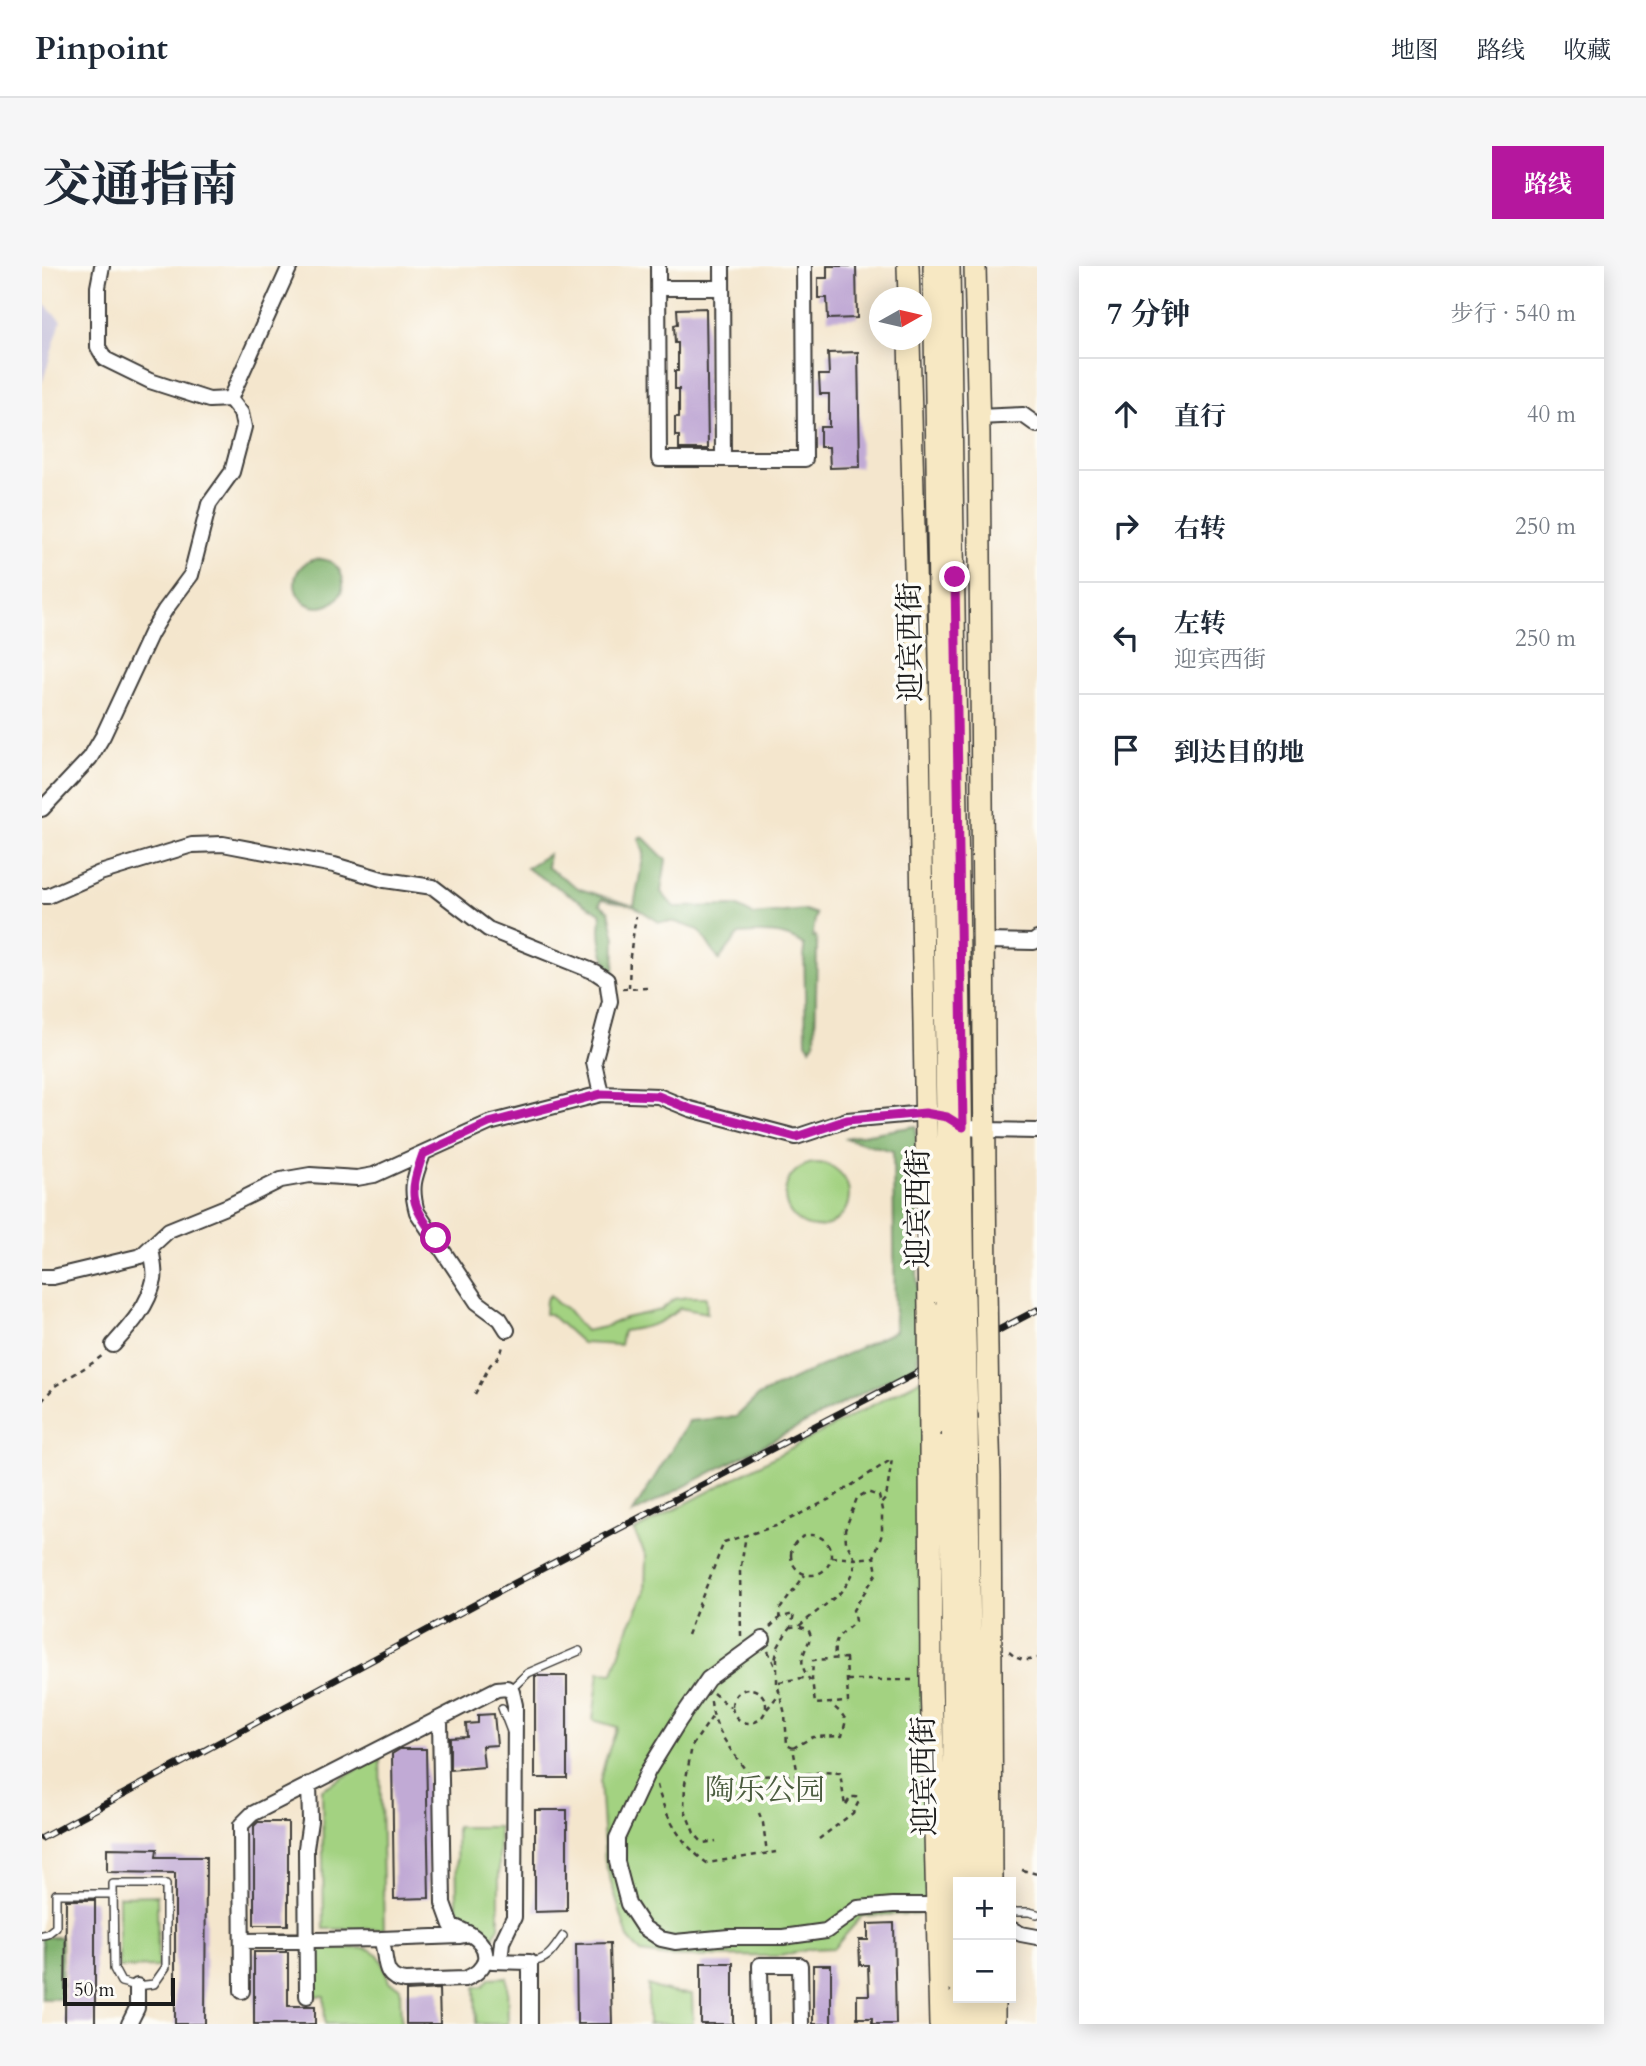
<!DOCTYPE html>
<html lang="zh">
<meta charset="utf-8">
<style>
:root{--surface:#fff;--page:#f6f6f7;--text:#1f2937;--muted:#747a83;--line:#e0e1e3;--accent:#b5179e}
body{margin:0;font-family:Cardo,"Noto Serif SC",serif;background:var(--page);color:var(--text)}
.controls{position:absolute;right:21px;bottom:21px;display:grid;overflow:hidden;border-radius:0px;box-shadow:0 4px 18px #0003}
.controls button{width:63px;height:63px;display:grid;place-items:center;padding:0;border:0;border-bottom:2px solid var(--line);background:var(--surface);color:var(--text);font:35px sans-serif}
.compass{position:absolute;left:827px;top:21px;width:63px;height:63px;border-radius:50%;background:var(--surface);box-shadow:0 4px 18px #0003;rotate:82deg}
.scale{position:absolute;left:21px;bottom:18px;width:112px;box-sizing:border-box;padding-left:7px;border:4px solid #1c1c1c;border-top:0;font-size:19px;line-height:24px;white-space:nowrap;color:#1c1c1c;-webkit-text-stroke:5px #fdfcf7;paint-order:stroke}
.stop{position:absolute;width:21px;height:21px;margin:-16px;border:5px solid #b5179e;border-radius:50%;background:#fff}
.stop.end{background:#b5179e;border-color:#fff;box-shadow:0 2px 7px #0008}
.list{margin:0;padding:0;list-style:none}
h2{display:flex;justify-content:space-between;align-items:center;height:91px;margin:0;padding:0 28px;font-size:30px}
h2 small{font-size:23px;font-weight:400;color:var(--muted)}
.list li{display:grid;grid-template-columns:46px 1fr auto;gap:21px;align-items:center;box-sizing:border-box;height:112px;padding:0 28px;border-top:2px solid var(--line)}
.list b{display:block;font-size:26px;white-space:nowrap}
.list p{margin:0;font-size:23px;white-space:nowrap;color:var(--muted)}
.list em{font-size:23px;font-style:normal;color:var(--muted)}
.icon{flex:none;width:38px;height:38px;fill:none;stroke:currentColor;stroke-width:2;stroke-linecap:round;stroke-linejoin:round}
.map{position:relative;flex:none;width:995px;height:1758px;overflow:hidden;border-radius:0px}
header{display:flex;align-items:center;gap:42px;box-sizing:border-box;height:98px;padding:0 35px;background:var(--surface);border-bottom:2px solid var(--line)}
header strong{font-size:33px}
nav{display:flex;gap:38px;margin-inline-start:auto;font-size:24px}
.intro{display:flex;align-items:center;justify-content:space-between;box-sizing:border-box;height:168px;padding:0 42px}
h1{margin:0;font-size:49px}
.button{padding:18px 32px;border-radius:0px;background:var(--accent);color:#fff;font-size:24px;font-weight:700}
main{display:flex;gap:42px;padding:0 42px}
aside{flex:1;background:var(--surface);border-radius:0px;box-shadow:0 4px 18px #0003}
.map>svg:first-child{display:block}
.industrial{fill:#c5c0da}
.green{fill:#a3d281;stroke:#60774e;stroke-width:2}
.forest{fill:#82b46f;stroke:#4f6846;stroke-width:2}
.building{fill:#c1aad5}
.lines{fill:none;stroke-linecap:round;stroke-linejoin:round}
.lane-casing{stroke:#3c3a37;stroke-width:10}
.street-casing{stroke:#3c3a37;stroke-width:18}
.secondary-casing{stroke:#3c3a37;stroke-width:24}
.path{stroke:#3c3a37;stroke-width:2.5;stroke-dasharray:5 5;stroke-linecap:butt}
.lane{stroke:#fff;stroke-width:7}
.street{stroke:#fff;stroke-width:14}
.secondary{stroke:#f7e8c3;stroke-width:21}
.rail-casing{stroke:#1c1c1c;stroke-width:7}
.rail{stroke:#fdfcf7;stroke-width:4.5;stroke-dasharray:13;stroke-linecap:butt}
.secondary-bridge-casing{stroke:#3c3a37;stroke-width:24;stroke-linecap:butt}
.secondary-bridge{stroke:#f7e8c3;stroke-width:21}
.route{stroke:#b5179e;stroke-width:9}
.labels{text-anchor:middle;stroke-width:7;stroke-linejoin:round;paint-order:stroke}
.street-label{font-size:30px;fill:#1c1c1c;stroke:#fdfcf7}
.park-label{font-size:30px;fill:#4b5c3f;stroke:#fdfcf7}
</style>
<header>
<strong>Pinpoint</strong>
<nav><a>地图</a><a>路线</a><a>收藏</a></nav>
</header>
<div class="intro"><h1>交通指南</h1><a class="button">路线</a></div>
<main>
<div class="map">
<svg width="995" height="1758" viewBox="0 0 995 1758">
<rect width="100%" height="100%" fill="#fdfcf7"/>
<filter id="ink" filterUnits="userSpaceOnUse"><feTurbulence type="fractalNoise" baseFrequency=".0143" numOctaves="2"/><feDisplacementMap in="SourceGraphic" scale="14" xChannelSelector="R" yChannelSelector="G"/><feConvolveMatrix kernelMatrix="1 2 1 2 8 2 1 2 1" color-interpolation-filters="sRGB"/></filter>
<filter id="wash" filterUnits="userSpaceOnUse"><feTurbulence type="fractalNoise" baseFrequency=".00686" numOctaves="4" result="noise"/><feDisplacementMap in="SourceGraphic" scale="28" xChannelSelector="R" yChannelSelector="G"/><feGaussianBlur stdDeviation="1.57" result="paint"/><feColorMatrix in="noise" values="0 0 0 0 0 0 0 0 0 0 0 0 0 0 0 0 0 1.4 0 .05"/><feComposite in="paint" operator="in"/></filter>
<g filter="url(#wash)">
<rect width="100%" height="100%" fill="#f4e6cd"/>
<path class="industrial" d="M0,36L19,55L0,118Z"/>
<path class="green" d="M743 929a32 32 0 1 1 64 0a32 32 0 1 1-64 0Z
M508,1029L515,1037L524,1042L543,1065L562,1061L583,1052L619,1044L632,1033L646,1031H664L665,1047L638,1042C619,1059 606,1061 581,1065L578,1079L540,1077L508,1048H503L504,1034Z
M882,1112L886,1647L820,1650L792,1682L769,1683L739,1690L627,1691L599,1687L586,1672L563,1596L558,1515L563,1495L575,1461L551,1454L557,1406L571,1407L587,1360L603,1327L604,1290L592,1265Z
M338,1491L342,1663H282L280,1523Z
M414,1561H457V1661L449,1674L444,1667L422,1652L415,1639Z
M115,1629L116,1701L77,1702V1630Z
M323,1682C340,1684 342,1702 347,1716L358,1721L359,1758H283L282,1730H274L273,1683Z
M465,1711L466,1758H434L433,1721L441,1720L448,1712Z
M606,1719C620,1725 634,1728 650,1728L651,1758H606Z"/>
<path class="forest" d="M253 317a24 24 0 1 1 48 0a24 24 0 1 1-48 0Z
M600,570L624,594L619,626L632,641L694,640L711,649L763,644L774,648L770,672L774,670L775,681L773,776L768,782L764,776L762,679C744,665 719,666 697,668L677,694L657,664L633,656H617L592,640L560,633L558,638L567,645L573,672L572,713C564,699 558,680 558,664C558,657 560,653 558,647L484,602L507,588L505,601L538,623L592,640L602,587L597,572Z
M874,860L876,1098L590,1248L647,1155L694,1151L716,1130L853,1065L851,885L802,872Z
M0,1671H19L20,1733H0Z"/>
<g id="blocks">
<path class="building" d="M785,0H814L815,52L786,53L785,32H776V12H785Z
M664,42L666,183H637V170H633V151H637V123H633V105H636V77H633L632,59L636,58L635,43Z
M816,86L818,201L788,202L787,181H778V161H787V128H778L777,109H787L786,87Z
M493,1410H525V1512H493Z
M452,1448L455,1479L440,1480L442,1501L408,1504V1472L425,1471L424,1458L436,1457V1449Z
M358,1483H384L387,1632L352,1633L350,1488Z
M493,1544H525V1645L493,1646Z
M216,1556H246V1659H212V1560Z
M65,1582L115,1583L114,1591H164L163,1758H133V1607L65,1606Z
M24,1634H53V1758H23Z
M852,1657L854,1758H830V1752H815V1729H827L826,1699H818L817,1674H826V1658Z
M568,1677L570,1758H535L534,1678Z
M212,1686H246V1740H273V1758H212Z
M659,1697H691V1758H659Z
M771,1699H789V1758H771Z
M397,1723L398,1758H364V1725Z"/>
</g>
</g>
<g filter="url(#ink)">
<use href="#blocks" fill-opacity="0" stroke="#3c3a37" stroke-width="2"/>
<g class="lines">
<g class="lane-casing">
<path id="lane" d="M468,1424L486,1407L537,1385
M460,1442L470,1468
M71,1618H124V1701L112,1718L95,1720L79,1716L72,1703Z
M969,1646H987L995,1648
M0,1669L5,1668L14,1661V1628H71
M488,1696C507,1694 511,1684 521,1670"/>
</g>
<g class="street-casing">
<path id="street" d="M60,0L56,21V81L63,93L108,115L167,134L188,133
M616,0L617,193H763L762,0
M680,0L681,193
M616,22H680
M936,151L981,149L995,159
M0,543L48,492L61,470L109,367L123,344L149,309L167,238L190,206L202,161L199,147L188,133L248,0
M0,630H6L58,607L150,579L181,578L292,599L343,614L391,621L446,663L553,706L565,714L568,735L552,796L559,828
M942,675L992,676L995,673
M921,861L944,864L995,865
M381,888C372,912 368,921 375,946L435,1036L458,1053L465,1064
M0,1011H11L99,990L127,964L186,940L239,914L268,909L315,912L332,909L447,857L559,828L616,830L648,843L754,871L805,854L883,847L892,848
M71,1079C88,1060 106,1041 112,1014C114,1005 110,991 109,981
M721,1373L666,1413L637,1455L606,1505L575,1572V1596L586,1638L601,1661L619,1673L633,1676L687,1671H741L784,1665L816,1642L851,1639H901
M398,1453L401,1637L409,1659L428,1668
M969,1663L979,1668L995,1671
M200,1675L339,1673C346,1691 338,1712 363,1715L423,1713C447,1703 451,1683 428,1668L418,1670L339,1673
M450,1695L488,1696V1758
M200,1725L199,1559L210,1548L455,1423L465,1422L470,1426L473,1439L472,1651L460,1676L458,1695
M265,1730L264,1582L268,1555L267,1518
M87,1758L95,1742V1720
M719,1758L718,1699H758L759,1758"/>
</g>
<g class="secondary-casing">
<path id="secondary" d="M866,0L867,32
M892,0L905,851V1036
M907,0L922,1030
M933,0L937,167L944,1021
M867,74L876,415L887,1045
M946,1143L948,1210L950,1616
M925,1153L931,1616
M908,1161L914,1639L916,1717
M888,1170L889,1414L898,1758
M917,1732L918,1758
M933,1732V1758
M952,1732V1758"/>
</g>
<path class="path" d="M587,722L588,690L594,650
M580,723L607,722
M433,1128L448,1099L458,1090L462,1077
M0,1135L13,1120L52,1096L61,1089
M749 1289a20 20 0 1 1 40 0a20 20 0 1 1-40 0Z
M790,1291L813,1293L832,1291
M737,1353L738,1343L763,1309
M728,1361L739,1351L752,1348L749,1361L757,1360L797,1328L806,1317L812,1305L813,1293L804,1276L803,1264L815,1232L825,1226L837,1230L840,1244V1268L832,1291L835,1307L811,1344L813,1355C799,1371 791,1367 793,1393
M758,1361L766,1363L769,1370C762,1389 754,1395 768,1414L770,1413
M645,1369L682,1276L734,1260L790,1232L850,1193L844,1232L839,1238
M699,1370L698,1306L704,1269
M736,1381L744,1367L749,1361
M726,1385L732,1398L736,1382
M967,1386C976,1394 982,1396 995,1392
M735,1392V1417L743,1448L745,1479L751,1482L756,1509L781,1506L798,1507L803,1540L809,1531H814L817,1535L811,1547L777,1573
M804,1392L806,1436L773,1438L770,1413L771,1394Z
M805,1414H871
M737,1416L760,1412L768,1414
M690 1440a17 17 0 1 1 34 0a17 17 0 1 1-34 0Z
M671,1427L688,1441
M669,1435C671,1464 692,1488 708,1510L756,1509
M725,1443L738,1427
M670,1451L650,1480L643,1518L642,1542L652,1567L661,1577L674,1575
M751,1482L771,1471L800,1470L804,1454L799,1447L789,1438
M615,1519C623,1551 639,1578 665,1597L734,1586
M717,1547L721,1557L725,1587
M980,1604L995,1608"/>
<use href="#lane" class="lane"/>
<use href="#street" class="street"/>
<use href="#secondary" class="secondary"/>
<g class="rail-casing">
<path id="rail" d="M0,1572L471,1318L995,1044"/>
</g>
<use href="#rail" class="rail"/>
<g class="secondary-bridge-casing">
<path id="secondary-bridge" d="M944,1021L946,1143
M922,1030L925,1153
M905,1036L908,1161
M887,1045L888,1170"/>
</g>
<use href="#secondary-bridge" class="secondary-bridge"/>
</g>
</g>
<g class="lines" filter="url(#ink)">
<path class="route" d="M394,972C369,937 366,930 381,888L447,857L559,828L616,830L648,843L754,871L805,854L883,847L905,851L921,861L913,311"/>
</g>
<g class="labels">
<g class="street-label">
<text transform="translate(868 376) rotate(-91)" y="10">迎宾西街</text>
<text transform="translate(876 942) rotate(-90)" y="10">迎宾西街</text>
<text transform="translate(882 1510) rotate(-91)" y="10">迎宾西街</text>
</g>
<g class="park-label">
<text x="723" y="1534">陶乐公园</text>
</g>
</g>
</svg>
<div class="controls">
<button>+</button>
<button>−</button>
</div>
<svg class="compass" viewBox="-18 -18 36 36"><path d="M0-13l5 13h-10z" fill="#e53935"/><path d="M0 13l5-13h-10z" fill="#747a83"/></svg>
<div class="scale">50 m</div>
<div class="stop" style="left:394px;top:972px"></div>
<div class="stop end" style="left:913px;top:311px"></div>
</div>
<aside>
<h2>7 分钟<small>步行 · 540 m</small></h2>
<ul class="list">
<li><svg class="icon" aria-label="ahead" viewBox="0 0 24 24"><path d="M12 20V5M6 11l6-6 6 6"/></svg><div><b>直行</b></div><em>40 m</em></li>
<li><svg class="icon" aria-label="right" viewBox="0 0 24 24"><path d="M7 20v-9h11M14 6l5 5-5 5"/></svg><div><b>右转</b></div><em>250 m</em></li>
<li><svg class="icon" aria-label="left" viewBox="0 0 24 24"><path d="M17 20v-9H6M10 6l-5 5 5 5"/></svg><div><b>左转</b><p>迎宾西街</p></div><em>250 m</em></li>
<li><svg class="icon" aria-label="arrive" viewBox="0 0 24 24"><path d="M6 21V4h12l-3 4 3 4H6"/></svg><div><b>到达目的地</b></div></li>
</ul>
</aside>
</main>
